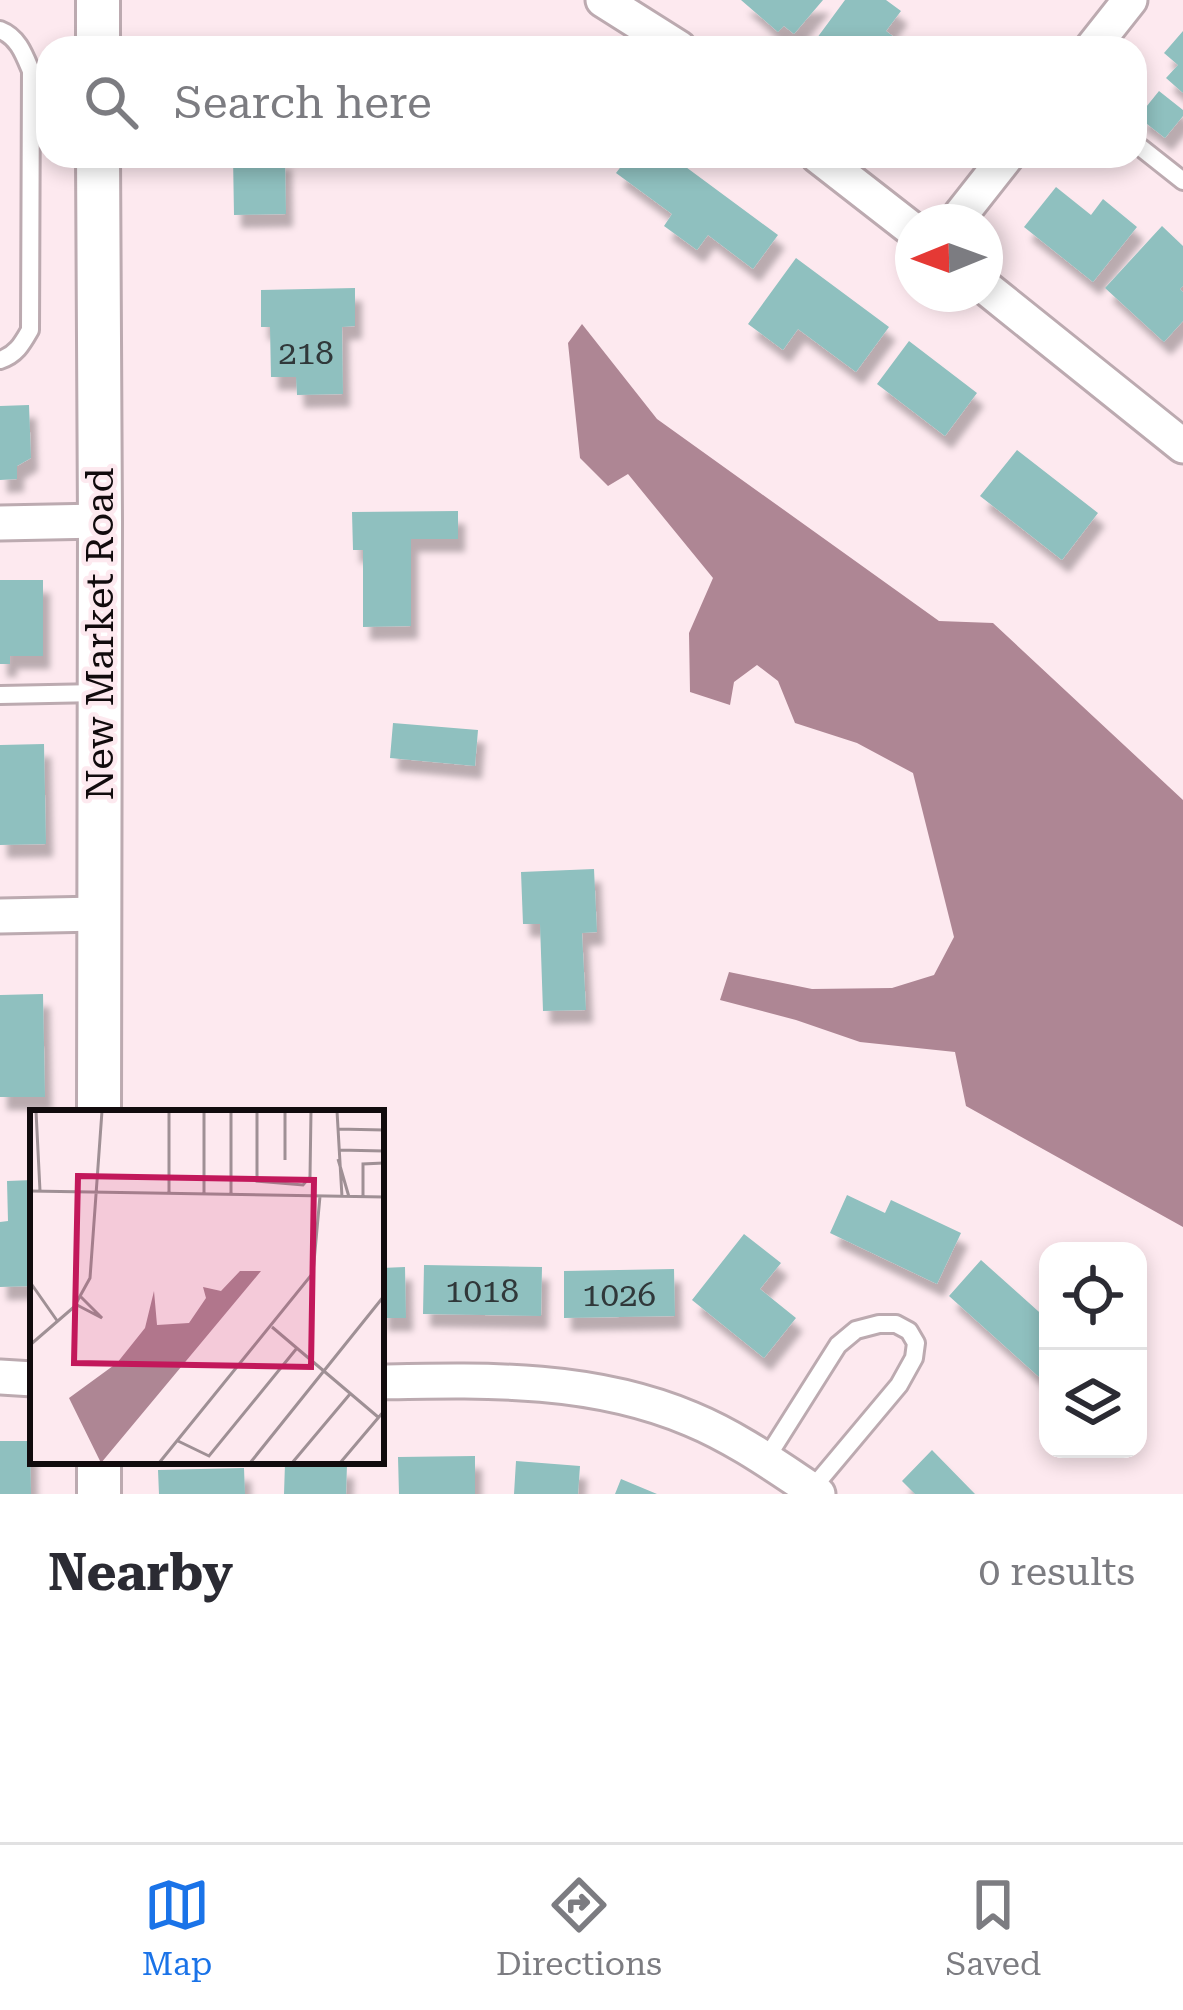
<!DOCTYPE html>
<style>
:root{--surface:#fff;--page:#f7f7f7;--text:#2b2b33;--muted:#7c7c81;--line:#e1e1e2;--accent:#1a73e8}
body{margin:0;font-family:"Roboto Serif",serif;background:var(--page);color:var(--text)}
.controls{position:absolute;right:36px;bottom:36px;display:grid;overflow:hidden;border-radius:24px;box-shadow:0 6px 18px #0003}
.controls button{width:108px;height:108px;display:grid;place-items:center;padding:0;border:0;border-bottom:3px solid var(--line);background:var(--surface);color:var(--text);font:60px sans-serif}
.compass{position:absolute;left:895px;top:204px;width:108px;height:108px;border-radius:50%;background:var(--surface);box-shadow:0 6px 18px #0003;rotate:269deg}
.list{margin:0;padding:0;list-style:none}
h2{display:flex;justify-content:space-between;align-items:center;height:156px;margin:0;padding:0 48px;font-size:51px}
h2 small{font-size:39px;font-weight:400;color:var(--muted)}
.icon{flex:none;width:66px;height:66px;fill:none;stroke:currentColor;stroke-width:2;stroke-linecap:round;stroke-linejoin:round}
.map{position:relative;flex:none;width:1183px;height:1494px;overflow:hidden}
.search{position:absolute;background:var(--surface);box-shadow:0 6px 18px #0003;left:36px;right:36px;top:36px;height:132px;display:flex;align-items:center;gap:30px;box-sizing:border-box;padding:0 42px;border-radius:36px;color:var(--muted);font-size:45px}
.sheet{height:348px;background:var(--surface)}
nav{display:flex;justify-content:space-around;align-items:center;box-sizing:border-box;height:168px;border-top:3px solid var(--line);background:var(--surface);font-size:33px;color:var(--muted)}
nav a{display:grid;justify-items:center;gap:6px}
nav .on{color:var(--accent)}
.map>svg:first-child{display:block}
.water{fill:#ae8694}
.building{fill:#8fc0bf;filter:url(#shadow)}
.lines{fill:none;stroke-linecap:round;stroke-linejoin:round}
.service-casing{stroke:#bcaab0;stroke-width:22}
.minor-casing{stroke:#bcaab0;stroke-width:39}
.tertiary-casing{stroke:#bcaab0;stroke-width:48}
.service{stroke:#fff;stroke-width:16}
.minor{stroke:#fff;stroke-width:33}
.tertiary{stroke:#fff;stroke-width:42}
.labels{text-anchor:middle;stroke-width:9;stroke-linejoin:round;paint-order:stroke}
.number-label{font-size:33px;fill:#30383a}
.street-label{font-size:39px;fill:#110b0d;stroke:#fde9ef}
.inset-road{fill:none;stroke:#9f9095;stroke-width:3}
.view{fill:#c2185b;fill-opacity:0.15;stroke:#c2185b;stroke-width:6}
.inset-edge{fill:none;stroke:#110b0d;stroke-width:6}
</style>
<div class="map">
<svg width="1183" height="1494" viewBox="0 0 1183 1494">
<defs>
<filter id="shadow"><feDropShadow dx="7" dy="13" stdDeviation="3" flood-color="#0004"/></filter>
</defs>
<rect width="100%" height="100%" fill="#fde9ef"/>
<path class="water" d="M582,324L657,419L939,621L993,623L1183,800V1227L966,1106L955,1052L860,1042L796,1020L720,1000L729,972L812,989L892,988L934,975L954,937L913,773L857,743L795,723L778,681L757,665L734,682L730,705L690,692L689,633L713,578L628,474L608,486L580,458L568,343Z"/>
<path class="building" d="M741,0H823L794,34L784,26L778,32Z
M845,0H886L901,11L886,31L898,40L893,48H821L814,42Z
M1183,31V93L1166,78L1178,65L1164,53Z
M1159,91L1183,110V116L1165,138L1138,117Z
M233,156H285L286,214L234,215Z
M629,156H671L778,235L753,269L708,235L697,250L664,226L672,214L616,173Z
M1056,187L1091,215L1103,199L1137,227L1093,282L1024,227Z
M1162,226L1183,246V286L1180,289L1183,292V321L1164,342L1105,288Z
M796,258L889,327L856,372L798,329L783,350L748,324Z
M355,288V326L342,327L343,394L297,395L296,377H271L270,327H261V290Z
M909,341L977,393L945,436L877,384Z
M29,405L31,458L17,466V479L0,480V406Z
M1017,450L1098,513L1062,560L980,496Z
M458,511V539H411V626L363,627V550H353L352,512Z
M0,580H43V656H10V664H0Z
M393,723L478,730L475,766L390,758Z
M44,744L46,844L0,845V745Z
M594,869L597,932L582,933L586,1010L543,1011L540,924H523L521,872Z
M43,994L45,1097H0V995Z
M33,1180V1286L0,1287V1222L8,1221L7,1181Z
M847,1195L885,1213L891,1200L961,1233L937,1284L830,1233Z
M744,1234L781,1263L760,1289L796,1318L764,1358L692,1300Z
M981,1260L1048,1320V1385L949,1296Z
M424,1265L542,1267L541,1316L423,1314Z
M405,1267L406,1318H381V1268Z
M674,1269L675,1316L564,1318V1271Z
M0,1441H30L31,1494H0Z
M932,1450L975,1494H915L902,1481Z
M475,1456V1494H399L398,1457Z
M516,1461L580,1466L578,1494H514Z
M285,1463L347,1465L346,1494H284Z
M244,1468L245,1494H159L158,1470Z
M621,1479L657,1494H615Z"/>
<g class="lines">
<g class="service-casing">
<path id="service" d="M0,30C18,37 24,54 31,71L30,330C22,344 16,355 0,360
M1135,143L1183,181
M0,695L98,693
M766,1459L838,1345L856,1330L879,1324H896L909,1331L916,1343L914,1358L899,1385L811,1490"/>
</g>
<g class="minor-casing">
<path id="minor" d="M603,0L679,48
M1092,48L1130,0
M818,156L913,230
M955,222L1007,156
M985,287L1183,446
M0,523L100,521
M0,916L99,914
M0,1377L33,1379
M381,1382C485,1380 592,1377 691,1419C737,1438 777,1467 818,1494"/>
</g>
<g class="tertiary-casing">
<path id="tertiary" d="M98,48V0
M98,156L100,521L99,1113
M99,1494V1461"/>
</g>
<use href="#service" class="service"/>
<use href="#minor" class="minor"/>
<use href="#tertiary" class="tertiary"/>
</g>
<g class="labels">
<g class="number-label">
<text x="306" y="364">218</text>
<text x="482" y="1302">1018</text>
<text x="619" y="1306">1026</text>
</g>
<g class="street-label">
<text transform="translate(99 634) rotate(-90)" y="14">New Market Road</text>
</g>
</g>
<g transform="translate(30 1110)">
<rect width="354" height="354" fill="#fde9ef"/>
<path d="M210,161H231L71,353L39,288L87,253L115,218L124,181L127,215L159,213L176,188L173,177L191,181Z" fill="#ae8694"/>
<path class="inset-road" d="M6,1L10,81M139,1V83M174,1V84M201,1V85M227,1V71L273,75L280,67L281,1M307,1L312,87M307,19L354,20M308,40L354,41M308,49L319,87M255,50V1M0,81L354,87M333,87V54L354,53M0,172L28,212M47,195L72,208L51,187M242,217L348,307M0,235L44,197L60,168L72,1M148,331L179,346L267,238M129,353L283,163L290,86M220,353L354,186M262,353L320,284M310,353L354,301"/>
<path class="view" d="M48,66L284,70L281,257L44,253Z"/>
<rect width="354" height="354" class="inset-edge"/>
</g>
</svg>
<div class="controls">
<button><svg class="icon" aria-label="locate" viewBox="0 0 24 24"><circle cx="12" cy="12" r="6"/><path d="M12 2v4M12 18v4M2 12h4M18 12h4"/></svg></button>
<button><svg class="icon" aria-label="layers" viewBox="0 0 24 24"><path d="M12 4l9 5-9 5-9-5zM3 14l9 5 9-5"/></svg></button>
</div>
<svg class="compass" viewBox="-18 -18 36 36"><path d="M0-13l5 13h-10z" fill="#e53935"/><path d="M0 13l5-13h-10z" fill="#7c7c81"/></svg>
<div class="search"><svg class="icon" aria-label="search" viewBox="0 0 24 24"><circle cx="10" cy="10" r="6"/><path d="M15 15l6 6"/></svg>Search here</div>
</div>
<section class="sheet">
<h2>Nearby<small>0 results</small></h2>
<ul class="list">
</ul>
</section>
<nav>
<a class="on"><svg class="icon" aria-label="map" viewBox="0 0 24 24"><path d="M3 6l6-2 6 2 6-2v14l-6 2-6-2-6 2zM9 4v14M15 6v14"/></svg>Map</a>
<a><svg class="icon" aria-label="directions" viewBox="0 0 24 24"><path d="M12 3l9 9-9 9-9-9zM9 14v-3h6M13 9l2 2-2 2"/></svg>Directions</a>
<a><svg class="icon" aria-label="saved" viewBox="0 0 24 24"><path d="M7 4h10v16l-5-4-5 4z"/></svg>Saved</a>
</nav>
